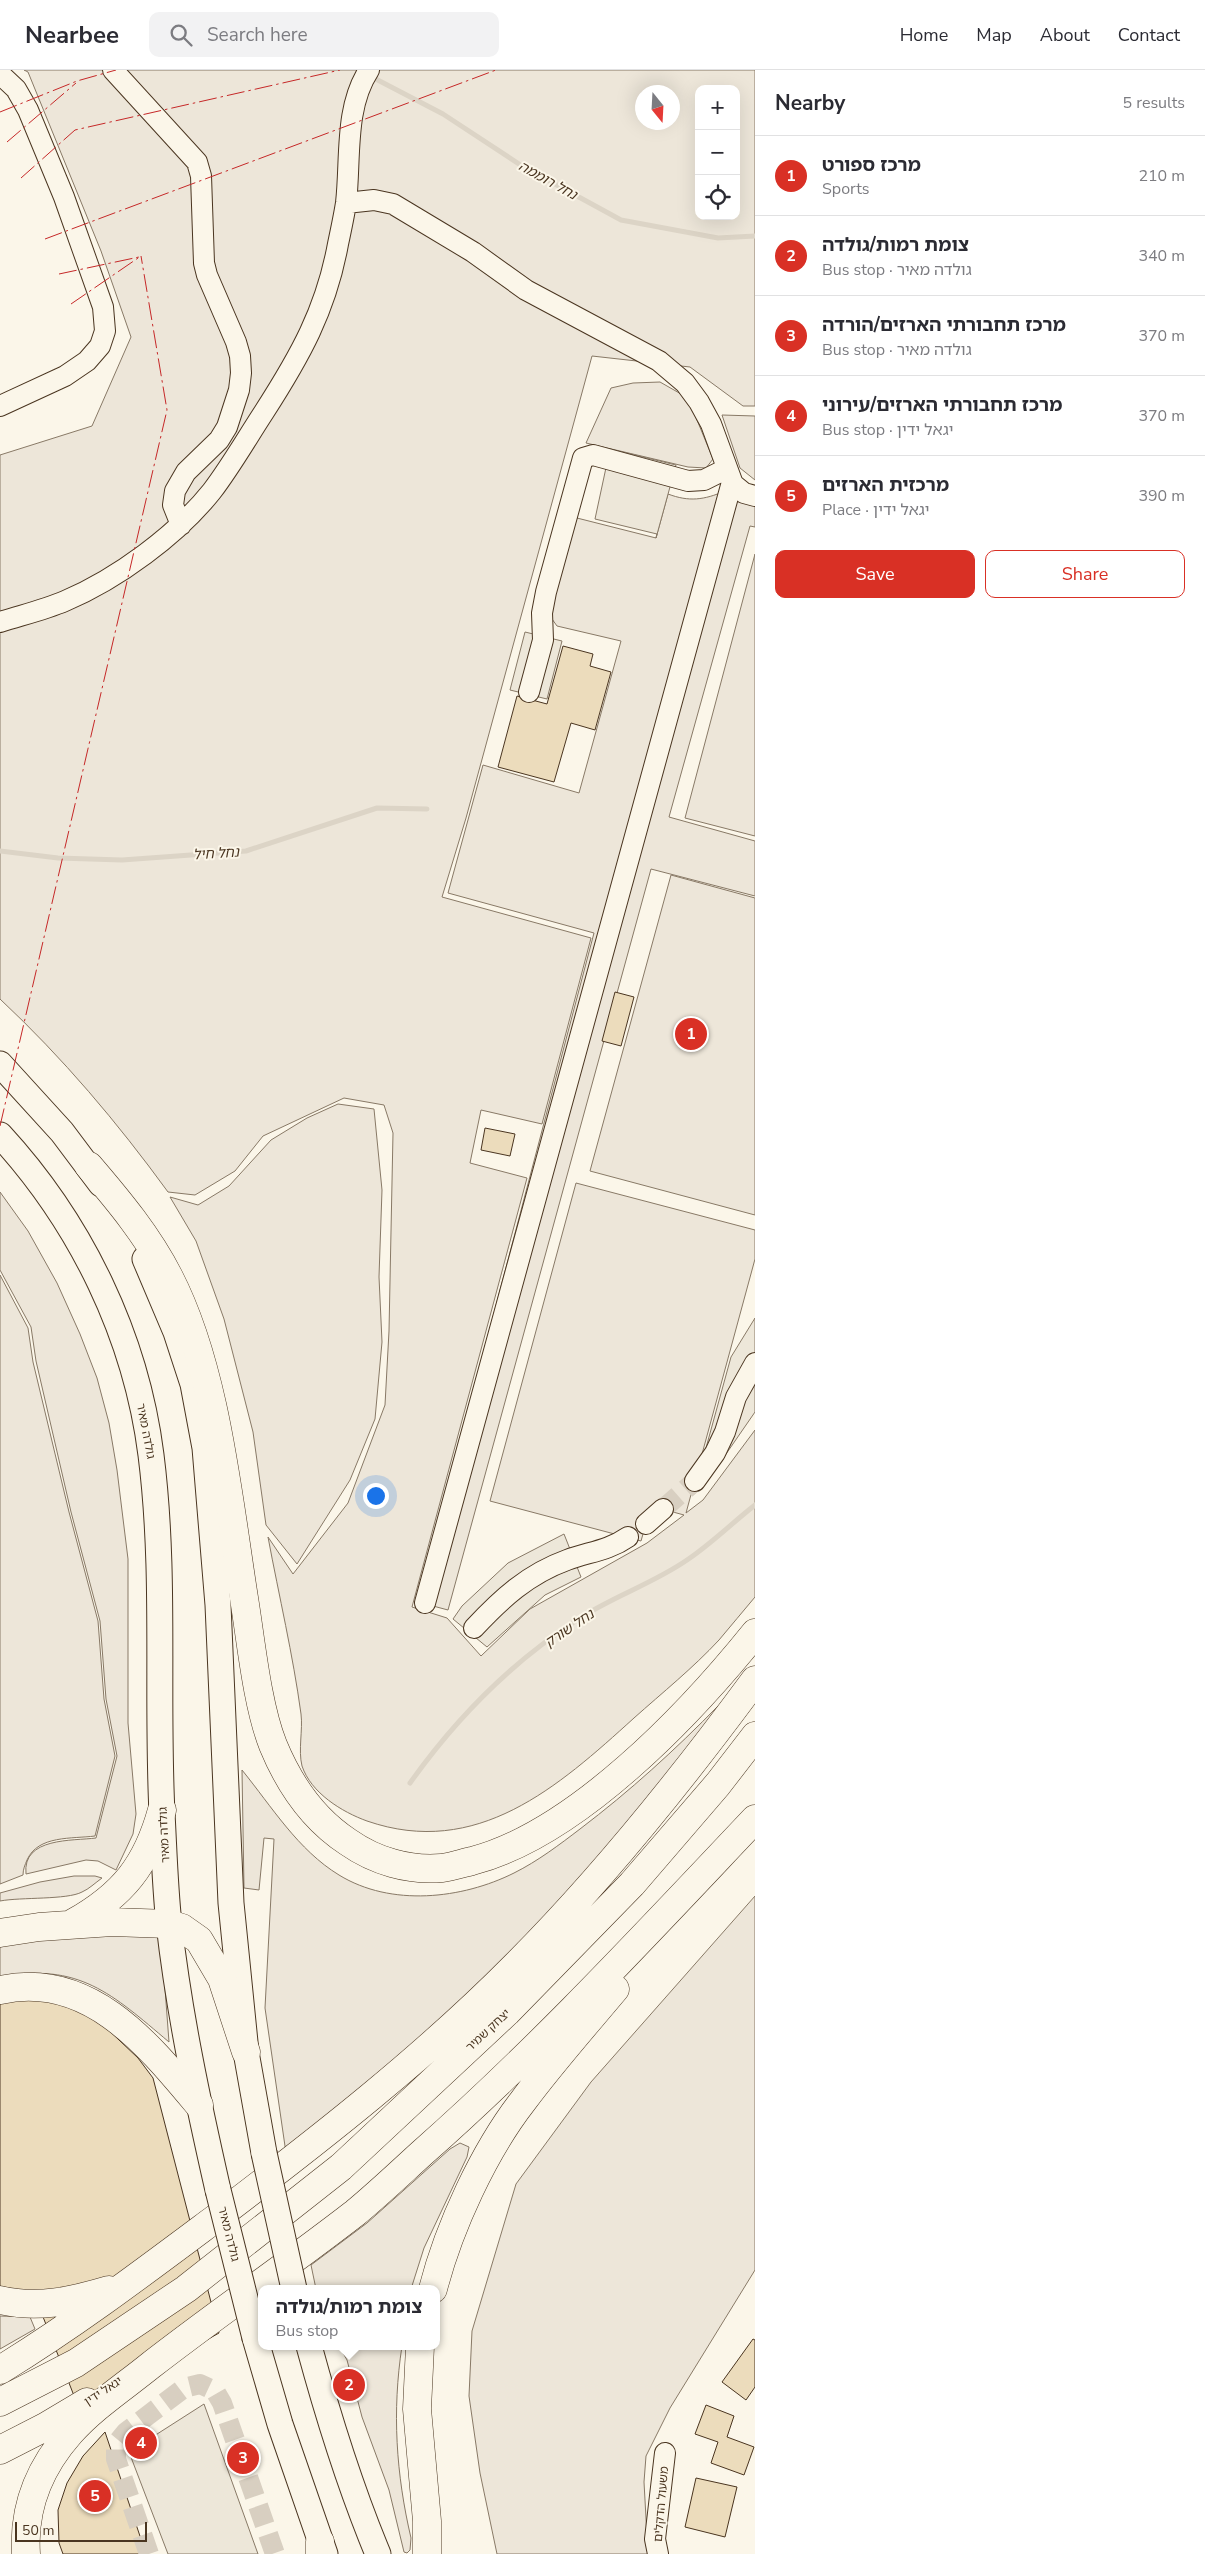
<!DOCTYPE html>
<meta charset="utf-8">
<style>
:root{--surface:#fff;--page:#f2f2f3;--text:#2b2b33;--muted:#7c7c81;--line:#e1e1e2;--accent:#d93025}
body{margin:0;font-family:"Nunito Sans","Noto Sans Hebrew",sans-serif;background:var(--page);color:var(--text)}
.controls{position:absolute;right:15px;top:15px;display:grid;overflow:hidden;border-radius:10px;box-shadow:0 5px 20px #0002}
.controls button{width:45px;height:45px;display:grid;place-items:center;padding:0;border:0;border-bottom:1px solid var(--line);background:var(--surface);color:var(--text);font:25px sans-serif}
.compass{position:absolute;left:635px;top:15px;width:45px;height:45px;border-radius:50%;background:var(--surface);box-shadow:0 5px 20px #0002;rotate:162deg}
.scale{position:absolute;left:15px;bottom:12px;width:132px;box-sizing:border-box;padding-left:5px;border:2px solid #4a3520;border-top:0;font-size:14px;line-height:18px;white-space:nowrap;color:#4a3520;-webkit-text-stroke:4px #fbf6e9;paint-order:stroke}
.you{position:absolute;left:375px;top:1425px;width:18px;height:18px;margin:-12px;border:4px solid #fff;border-radius:50%;background:#1a73e8;box-shadow:0 0 0 8px #1a73e833}
.badge{display:grid;place-items:center;width:32px;height:32px;border-radius:50%;background:var(--accent);color:#fff;font-size:16px;font-weight:700}
.pin{position:absolute;translate:-50% -50%;border:2px solid #fff;box-shadow:0 1px 5px #0006}
.popup{position:absolute;left:258px;top:2215px;width:182px;height:65px;box-sizing:border-box;display:grid;place-content:center;border-radius:10px;background:var(--surface);filter:drop-shadow(0 1px 4px #0005);font-size:16px;white-space:nowrap;color:var(--muted)}
.popup b{font-size:19px;color:var(--text)}
.popup::after{content:'';position:absolute;left:50%;top:100%;margin-left:-10px;border:10px solid transparent;border-top-color:var(--surface)}
.list{margin:0;padding:0;list-style:none}
h2{display:flex;justify-content:space-between;align-items:center;height:65px;margin:0;padding:0 20px;font-size:21px}
h2 small{font-size:16px;font-weight:400;color:var(--muted)}
.list li{display:grid;grid-template-columns:32px 1fr auto;gap:15px;align-items:center;box-sizing:border-box;height:80px;padding:0 20px;border-top:1px solid var(--line)}
.list b{display:block;font-size:19px;white-space:nowrap}
.list p{margin:0;font-size:16px;white-space:nowrap;color:var(--muted)}
.list em{font-size:16px;font-style:normal;color:var(--muted)}
.actions{display:flex;gap:10px;padding:15px 20px}
.actions a{flex:1;padding:11px 0;border:1px solid var(--accent);border-radius:10px;text-align:center;font-size:18px;color:var(--accent)}
.actions .main{background:var(--accent);color:#fff}
.icon{flex:none;width:28px;height:28px;fill:none;stroke:currentColor;stroke-width:2;stroke-linecap:round;stroke-linejoin:round}
.map{position:relative;flex:none;width:755px;height:2484px;overflow:hidden}
header{display:flex;align-items:center;gap:30px;box-sizing:border-box;height:70px;padding:0 25px;background:var(--surface);border-bottom:1px solid var(--line)}
header strong{font-size:24px}
nav{display:flex;gap:28px;margin-inline-start:auto;font-size:18px}
.search{width:350px;height:45px;background:var(--page);display:flex;align-items:center;gap:12px;box-sizing:border-box;padding:0 18px;border-radius:10px;color:var(--muted);font-size:19px}
main{display:flex}
aside{flex:1;background:var(--surface)}
.map>svg:first-child{display:block}
.green{fill:#ede6d9;stroke:#887966;fill-rule:evenodd}
.parking{fill:#ede7d9;stroke:#887966}
.lines{fill:none;stroke-linecap:round;stroke-linejoin:round}
.stream{stroke:#dcd4c6;stroke-width:5}
.building{fill:#ecdcbc;stroke:#4a3520}
.minor-tunnel{stroke:#d8cfc1;stroke-width:20;stroke-dasharray:20 10;stroke-linecap:butt}
.minor-casing{stroke:#4a3520;stroke-width:22}
.major-casing{stroke:#4a3520;stroke-width:27}
.highway-casing{stroke:#4a3520;stroke-width:29}
.minor{stroke:#fbf6e9;stroke-width:20}
.major{stroke:#fbf6e9;stroke-width:25}
.highway{stroke:#fbf6e9;stroke-width:28}
.major-bridge-casing{stroke:#4a3520;stroke-width:27;stroke-linecap:butt}
.major-bridge{stroke:#fbf6e9;stroke-width:25}
.power{stroke:#c62828;stroke-width:1;stroke-dasharray:18 4 2.5 4;stroke-linecap:butt}
.labels{text-anchor:middle;stroke-width:4;stroke-linejoin:round;paint-order:stroke}
.street-label{font-size:12px;fill:#4a3520;stroke:#fbf6e9}
.water-label{font-size:14px;font-style:italic;fill:#4a3520;stroke:#fbf6e9}
</style>
<header>
<strong>Nearbee</strong>
<div class="search"><svg class="icon" aria-label="search" viewBox="0 0 24 24"><circle cx="10" cy="10" r="6"/><path d="M15 15l6 6"/></svg>Search here</div>
<nav><a>Home</a><a>Map</a><a>About</a><a>Contact</a></nav>
</header>
<main>
<div class="map">
<svg width="755" height="2484" viewBox="0 0 755 2484">
<rect width="100%" height="100%" fill="#fbf6e9"/>
<path class="green" d="M24,0H755V336H743L690,297L592,286L466,748L442,827L591,868L542,1054L481,1040L470,1093L527,1108L412,1537L447,1548L481,1586L530,1539L647,1473L684,1445L651,1436L641,1471L490,1431L576,1113L755,1160V1189L686,1443L703,1430L755,1360V1527C743,1541 731,1556 719,1570C693,1598 662,1623 634,1648C558,1717 477,1789 367,1751C342,1742 311,1723 302,1696C298,1680 303,1660 301,1644C293,1585 279,1526 268,1467L293,1504L348,1433L385,1335L389,1261L393,1063L384,1035L344,1028L263,1066L235,1101L195,1125L168,1122C117,1052 63,988 0,929V385L92,356L131,267L101,181L28,2ZM699,19H736V146H699ZM642,22H672V52H642Z
M660,312L688,328L713,389L706,398L688,397L586,373L611,318L633,313Z
M722,345L755,346V410L740,398Z
M725,421L755,431V457L750,456L669,747L755,771V826L651,799L448,1540L418,1532L594,863L448,823L483,695L579,723L621,571L557,556L552,549V537L573,447L656,468L668,424C689,432 704,430 725,421Z
M755,484V766L685,748Z
M671,805L755,828V1145L590,1101Z
M338,1034L374,1039L382,1120L379,1207L382,1272L375,1349L350,1410L297,1494L266,1455L253,1362L224,1249L196,1171L170,1127L198,1135L229,1116L271,1070L307,1048Z
M0,1122L28,1161L57,1213L80,1264L97,1308L109,1353L117,1400L128,1489V1653L136,1744L133,1764L116,1800L98,1791L86,1790L26,1804C22,1767 73,1771 96,1768L117,1686L106,1629L100,1551L71,1442L36,1291L31,1257L0,1200Z
M0,1205L28,1258L33,1292L69,1442L98,1551L104,1629L115,1686L95,1766C72,1769 38,1765 27,1790C25,1795 23,1799 23,1805L0,1814Z
M719,1635L724,1638L654,1732L512,1884L445,1949L286,2083L265,1938L274,1769L264,1768L259,1820L244,1818L242,1700C272,1737 298,1780 339,1805C391,1837 462,1829 514,1803C538,1791 559,1775 580,1759C630,1721 675,1680 719,1635Z
M74,1806H95L102,1808C95,1813 89,1819 82,1822C67,1830 21,1827 0,1831V1823L40,1812Z
M755,1826V2200L670,2338L646,2386L644,2412L648,2484H497L480,2403L469,2326L472,2261L516,2114L591,2012Z
M75,1862L161,1865L169,1972C112,1924 79,1892 0,1907V1874Z
M460,2073L469,2077L467,2087L424,2178L411,2219H316L311,2195L367,2153L450,2079Z
M0,2246L30,2247L35,2259L0,2279Z
M339,2276H402C392,2341 396,2404 411,2468L410,2480L407,2483L404,2482L389,2420L362,2347L347,2290Z"/>
<path class="parking" d="M610,379L676,395L656,468L657,464L595,449Z
M525,562L562,571L547,629L510,620Z
M755,1248V1342L706,1413L693,1425L731,1287Z
M564,1464L581,1507L545,1525L487,1577L453,1549L462,1536L508,1493Z
M204,2334L258,2484H168L129,2382Z"/>
<g class="lines">
<path class="stream" d="M370,6L443,44L522,96L621,150L718,168L755,166
M0,781L58,788L122,790L246,781L377,738L427,739
M410,1713C457,1647 511,1592 580,1548C614,1526 654,1513 687,1490C711,1474 732,1453 755,1435"/>
</g>
<path class="building" d="M563,576L593,584L590,596L611,602L595,660L571,653L554,712L498,697L517,626L547,634Z
M615,922L634,927L621,976L602,971Z
M485,1058L515,1064L510,1086L481,1080Z
M21,1926L75,1937L100,1952L138,1988L153,2008L219,2263L80,2341L36,2229L0,2221V1931Z
M753,2269L755,2270V2317L746,2330L722,2312Z
M706,2335L734,2346L727,2367L754,2377L744,2405L711,2393L718,2372L695,2364Z
M105,2362L146,2484H63L59,2473L58,2440L67,2413L83,2386Z
M696,2408L737,2417L725,2467L685,2457Z"/>
<g class="lines">
<path class="minor-tunnel" d="M663,1439L695,1411
M149,2484L116,2389V2374L126,2362L184,2318L200,2314L215,2321L222,2333L275,2484"/>
<g class="minor-casing">
<path id="minor" d="M113,0L197,92L201,106L204,193L207,205L236,272L240,286L241,303L239,320L227,357L219,370L186,402L175,421L173,435L181,455
M0,4L16,19L28,40L64,127L103,237L105,261L100,276L87,291L65,306L0,336
M346,133L374,130L393,134L473,182L526,220L659,291L685,313L699,332L711,354L733,414L744,423L755,426
M0,552C22,545 44,540 65,531C117,509 177,465 212,421C231,396 247,368 264,342C300,286 326,240 338,174C341,160 344,146 346,133C351,90 344,38 369,0
M529,622L543,570L542,543L546,522L583,388L593,385L688,411L704,410L726,399
M695,1411L715,1383L725,1362L736,1327L755,1293
M646,1454L663,1439
M425,1533L732,412
M474,1558C501,1529 528,1504 567,1490C588,1482 608,1481 628,1467
M658,2484L655,2469L665,2383"/>
</g>
<g class="major-casing">
<path id="major" d="M0,994L62,1062L101,1114
M0,1065C81,1153 136,1266 151,1385C166,1503 156,1624 162,1743C164,1780 165,1817 169,1854C179,1943 198,2032 218,2120
M145,1189L176,1262L193,1314L205,1378L218,1535L231,1833L246,1982L264,2083
M255,2268L280,2354L325,2484
M309,2276C328,2346 350,2417 378,2484"/>
</g>
<g class="highway-casing">
<path id="highway" d="M89,1096C119,1131 148,1166 169,1207C216,1298 228,1427 244,1528C251,1571 257,1635 273,1675C289,1714 313,1749 348,1772C375,1791 409,1801 442,1798C452,1797 463,1793 472,1791C576,1764 689,1645 755,1563
M73,1853C123,1825 147,1795 162,1740
M0,1863L39,1857L112,1852L169,1854L182,1858L199,1870L222,1909L246,1982
M0,1920C89,1900 148,1974 199,2035
M433,2219C449,2157 484,2081 523,2031C552,1992 584,1956 615,1919
M0,2230C38,2239 72,2231 109,2220
M420,2276L417,2339L427,2451V2484
M0,2300C75,2254 145,2201 216,2148C320,2069 424,1988 516,1895C603,1808 682,1709 755,1610
M0,2332L76,2293L186,2219L341,2097L507,1942L632,1814L718,1714L755,1666
M0,2380L45,2357L87,2332
M320,2472V2484
M26,2484C23,2438 39,2398 70,2363C93,2337 124,2317 151,2295C218,2243 288,2195 355,2143C378,2124 400,2103 422,2083C540,1979 647,1863 755,1749"/>
</g>
<use href="#minor" class="minor"/>
<use href="#major" class="major"/>
<use href="#highway" class="highway"/>
<g class="major-bridge-casing">
<path id="major-bridge" d="M264,2083L294,2219
M218,2120L255,2268"/>
</g>
<use href="#major-bridge" class="major-bridge"/>
<path class="power" d="M0,42L77,11L116,0
M7,72L76,13
M21,108L75,60L340,0
M45,169L496,0
M59,204L139,187
M71,234L141,186
M0,1056L167,340L141,186"/>
</g>
<g class="labels">
<g class="street-label">
<text transform="translate(146 1361) rotate(79)" y="4">גולדה מאיר</text>
<text transform="translate(164 1765) rotate(-93)" y="4">גולדה מאיר</text>
<text transform="translate(488 1960) rotate(-43)" y="4">יצחק שמיר</text>
<text transform="translate(229 2164) rotate(76)" y="4">גולדה מאיר</text>
<text transform="translate(103 2321) rotate(-33)" y="4">יגאל ידין</text>
<text transform="translate(661 2434) rotate(-85)" y="4">משעול הדקלים</text>
</g>
<g class="water-label">
<text transform="translate(548 110) rotate(29)" y="5">נחל רוממה</text>
<text transform="translate(216 783) rotate(-4)" y="5">נחל חיל</text>
<text transform="translate(569 1558) rotate(-34)" y="5">נחל שורק</text>
</g>
</g>
</svg>
<div class="controls">
<button>+</button>
<button>−</button>
<button><svg class="icon" aria-label="locate" viewBox="0 0 24 24"><circle cx="12" cy="12" r="6"/><path d="M12 2v4M12 18v4M2 12h4M18 12h4"/></svg></button>
</div>
<svg class="compass" viewBox="-18 -18 36 36"><path d="M0-13l5 13h-10z" fill="#e53935"/><path d="M0 13l5-13h-10z" fill="#7c7c81"/></svg>
<div class="scale">50 m</div>
<div class="you"></div>
<div class="pin badge" style="left:691px;top:964px">1</div>
<div class="pin badge" style="left:349px;top:2315px">2</div>
<div class="popup"><b>צומת רמות/גולדה</b>Bus stop</div>
<div class="pin badge" style="left:243px;top:2388px">3</div>
<div class="pin badge" style="left:141px;top:2373px">4</div>
<div class="pin badge" style="left:95px;top:2426px">5</div>
</div>
<aside>
<h2>Nearby<small>5 results</small></h2>
<ul class="list">
<li><span class="badge">1</span><div><b>מרכז ספורט</b><p>Sports</p></div><em>210 m</em></li>
<li><span class="badge">2</span><div><b>צומת רמות/גולדה</b><p>Bus stop · גולדה מאיר</p></div><em>340 m</em></li>
<li><span class="badge">3</span><div><b>מרכז תחבורתי הארזים/הורדה</b><p>Bus stop · גולדה מאיר</p></div><em>370 m</em></li>
<li><span class="badge">4</span><div><b>מרכז תחבורתי הארזים/עירוני</b><p>Bus stop · יגאל ידין</p></div><em>370 m</em></li>
<li><span class="badge">5</span><div><b>מרכזית הארזים</b><p>Place · יגאל ידין</p></div><em>390 m</em></li>
</ul>
<div class="actions"><a class="main">Save</a><a>Share</a></div>
</aside>
</main>
